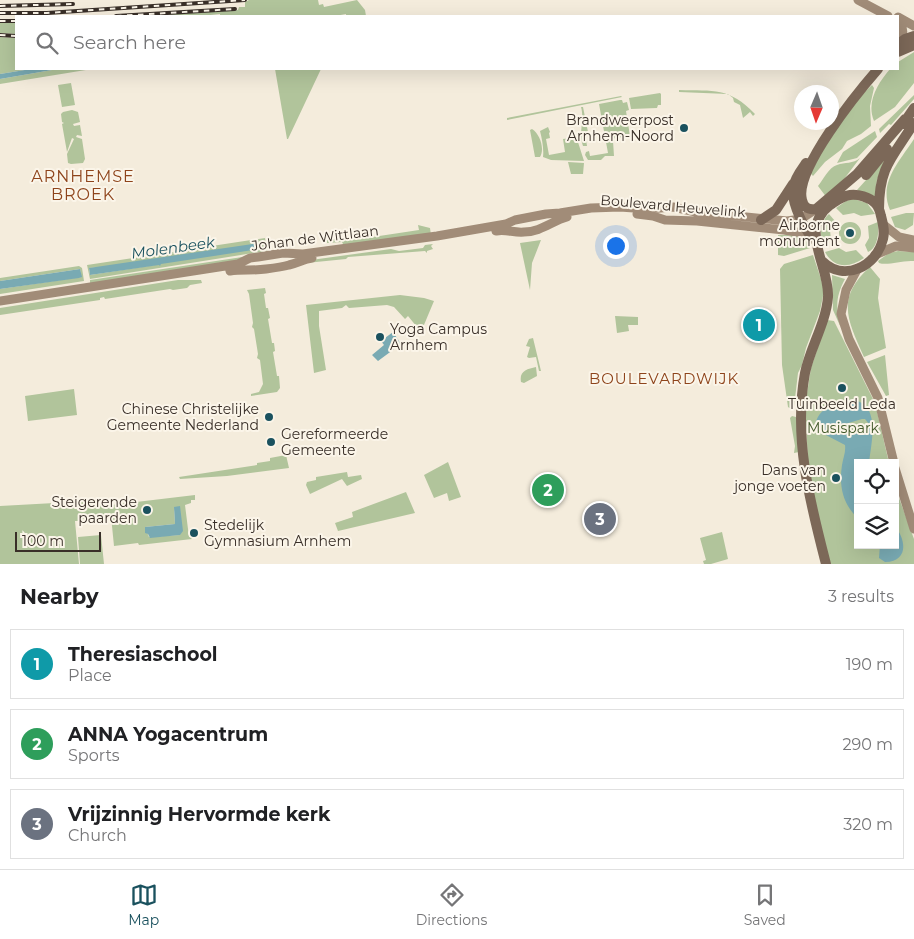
<!DOCTYPE html>
<style>
:root{--surface:#fff;--page:#f2f2f2;--text:#202124;--muted:#757577;--line:#e0e0e0;--accent:#1a515e}
body{margin:0;font-family:Montserrat,sans-serif;background:var(--page);color:var(--text)}
.controls{position:absolute;right:15px;bottom:15px;display:grid;overflow:hidden;border-radius:0px;box-shadow:0 5px 20px #0002}
.controls button{width:45px;height:45px;display:grid;place-items:center;padding:0;border:0;border-bottom:1px solid var(--line);background:var(--surface);color:var(--text);font:25px sans-serif}
.compass{position:absolute;left:794px;top:85px;width:45px;height:45px;border-radius:50%;background:var(--surface);box-shadow:0 5px 20px #0002;rotate:182deg}
.scale{position:absolute;left:15px;bottom:12px;width:86px;box-sizing:border-box;padding-left:5px;border:2px solid #392f28;border-top:0;font-size:14px;line-height:18px;white-space:nowrap;color:#392f28;-webkit-text-stroke:4px #fbf5e9;paint-order:stroke}
.you{position:absolute;left:615px;top:245px;width:18px;height:18px;margin:-12px;border:4px solid #fff;border-radius:50%;background:#1a73e8;box-shadow:0 0 0 8px #1a73e833}
.badge{display:grid;place-items:center;width:32px;height:32px;border-radius:50%;background:var(--accent);color:#fff;font-size:16px;font-weight:700}
.pin{position:absolute;translate:-50% -50%;border:2px solid #fff;box-shadow:0 1px 5px #0006}
.list{margin:0;padding:0;list-style:none}
h2{display:flex;justify-content:space-between;align-items:center;height:65px;margin:0;padding:0 20px;font-size:21px}
h2 small{font-size:16px;font-weight:400;color:var(--muted)}
.list li{display:grid;grid-template-columns:32px 1fr auto;gap:15px;align-items:center;box-sizing:border-box;height:70px;margin:0 10px 10px;padding:0 10px;border:1px solid var(--line);border-radius:0px}
.list b{display:block;font-size:19px;white-space:nowrap}
.list p{margin:0;font-size:16px;white-space:nowrap;color:var(--muted)}
.list em{font-size:16px;font-style:normal;color:var(--muted)}
.icon{flex:none;width:28px;height:28px;fill:none;stroke:currentColor;stroke-width:2;stroke-linecap:round;stroke-linejoin:round}
.map{position:relative;flex:none;width:914px;height:564px;overflow:hidden}
.search{position:absolute;background:var(--surface);box-shadow:0 5px 20px #0002;left:15px;right:15px;top:15px;height:55px;display:flex;align-items:center;gap:12px;box-sizing:border-box;padding:0 18px;border-radius:0px;color:var(--muted);font-size:19px}
.sheet{height:305px;background:var(--surface)}
nav{display:flex;justify-content:space-around;align-items:center;box-sizing:border-box;height:70px;border-top:1px solid var(--line);background:var(--surface);font-size:14px;color:var(--muted)}
nav a{display:grid;justify-items:center;gap:2px}
nav .on{color:var(--accent)}
.map>svg:first-child{display:block}
.green{fill:#b1c49b;fill-rule:evenodd}
.water{fill:#79aab3;fill-rule:evenodd}
.lines{fill:none;stroke-linecap:round;stroke-linejoin:round}
.secondary{stroke:#a18c78;stroke-width:9}
.primary{stroke:#7c6858;stroke-width:10}
.rail-casing{stroke:#392f28;stroke-width:4}
.rail{stroke:#fbf5e9;stroke-width:2;stroke-dasharray:5.5;stroke-linecap:butt}
.poi-dot{fill:#1a515e;stroke:#fbf5e9;stroke-width:2}
.labels{text-anchor:middle;stroke-width:4;stroke-linejoin:round;paint-order:stroke}
.poi-label{font-size:14px;fill:#392f28;stroke:#fbf5e9;text-anchor:end}
.street-label{font-size:14px;fill:#392f28;stroke:#fbf5e9}
.park-label{font-size:14px;fill:#42592a;stroke:#fbf5e9}
.water-label{font-size:15px;font-style:italic;fill:#1a515e;stroke:#fbf5e9}
.neighbourhood-label{font-size:15px;letter-spacing:1px;fill:#8e441b;stroke:#fbf5e9}
.quarter-label{font-size:16px;letter-spacing:1px;fill:#8e441b;stroke:#fbf5e9}
</style>
<div class="map">
<svg width="914" height="564" viewBox="0 0 914 564">
<rect width="100%" height="100%" fill="#f4ecdc"/>
<path class="green" d="M249,0H318L319,5L323,4L324,7L357,0L365,10L366,16H346V14L335,16H220V14L201,16H143L238,10L239,7H245V2Z
M0,23H16V34L0,33Z
M0,37L16,38V69H31L0,74Z
M914,52V83L895,107L874,121C866,102 878,83 890,69H898V62Z
M58,69H92L0,84V79Z
M275,69H321L288,139H287Z
M71,83L75,105L62,107L58,85Z
M872,85L874,88L870,106L871,126L861,134L847,141L842,149L825,162L813,176L809,172L852,104Z
M679,90C714,91 729,87 755,114L753,116L750,112L743,118L740,105L734,102L733,98L728,94L679,92Z
M660,93L661,94V105H658L657,108L631,109L629,98Z
M914,95V99L891,125L889,124L880,133L879,129Z
M621,96L622,97L507,120V118Z
M620,100H622L623,103L627,102L629,110L626,111L630,136L610,139V141H613L614,156H605L601,160H588L585,155L586,152L589,151L590,156L608,153L599,104Z
M581,107H583L588,132L585,133L587,146H583C578,132 585,121 581,107Z
M72,110L78,112L80,122L73,124L74,126L80,125L82,136L77,135L76,137L82,139L85,159L83,163L71,164L68,163L67,154L74,139L72,138L67,152L62,124L64,123L62,122L61,114L63,112Z
M548,127L550,132L549,133L550,138L546,139L549,155L565,152L563,139L571,138L577,139L584,161L551,160L543,157C544,149 542,139 540,131Z
M532,129C540,134 545,149 540,157H535L530,130Z
M875,131L877,137L857,158L837,163L843,152Z
M914,139V203L890,210C878,182 900,161 914,139Z
M860,158L835,191L827,198L818,186C823,180 829,167 837,165C845,162 853,164 860,158Z
M885,159L877,180L875,199L857,190Z
M568,162L584,163L583,174H571Z
M854,199L867,203L875,214L861,216L854,213L843,215L836,208L846,201Z
M906,213H914L913,225L905,230L895,227L891,217Z
M829,214L835,221L830,230L831,240L822,243C820,233 820,222 829,214Z
M878,222C879,232 878,248 868,252L865,245L869,238L868,226Z
M839 233a11 11 0 1 1 22 0a11 11 0 1 1-22 0Z
M418,225L430,228L431,235L361,244H343L342,242L327,243V240L361,235V234L365,233L366,238L419,230Z
M778,235C791,235 806,234 810,248L784,256L778,255Z
M265,238L267,250L266,251L90,279L87,265ZM161,264L90,275L89,268Z
M541,240L532,263L530,290L520,243Z
M433,244L431,246L433,249L427,251V253L425,251L348,257L346,259L306,263L311,260L391,249L399,251L423,248L425,245Z
M839,248L846,252L856,250L864,258C850,268 834,269 825,252Z
M898,251L914,252V261C901,260 888,266 879,263L878,261L889,253Z
M813,255L821,279L824,291L820,311L806,348L802,365L798,373L794,407L791,409L788,407L782,365L780,269L784,264Z
M249,256L238,262L90,285V280Z
M79,266L82,268L84,281L0,294V289L81,277L80,269L0,281V278Z
M870,267L880,279L878,298L886,348L864,357C848,321 835,298 870,267Z
M832,275L845,279C835,298 836,307 841,328L833,310Z
M178,280H201L202,283L190,285L187,288L173,290L170,289L105,299L104,297L100,298V300L0,315V308Z
M265,288L266,293L264,294L266,308H268L270,318L268,319L272,343H274L275,351L273,352L277,376H279L280,388L277,392L251,396V394L259,392L263,384L260,360L257,358L258,354L254,329L252,327L253,323L249,294L247,290Z
M400,295L424,298L434,301L421,332L408,316L405,319L394,307L387,305L349,308L346,305L342,308L319,311V326L326,370L314,373L306,305Z
M615,316L638,317V325H628L629,331L617,333Z
M827,320L834,321L875,403L889,463H858V545H895V487L914,539V564H830L809,479L805,406L811,368Z
M533,338L541,371H539L536,357L529,358L527,357L530,347L526,346L529,339Z
M885,355L889,395L886,396L867,362Z
M536,367L537,376L524,383L521,382C519,371 527,369 536,367Z
M74,389L77,415L28,421L25,396Z
M792,416L796,417L797,421L799,452L794,453L795,446L790,418Z
M286,455L289,468L227,476L180,479L179,477L257,465V463L270,461V458Z
M448,462L461,497L449,501L447,493L434,498L424,475Z
M347,472L348,477L361,475L362,479L347,486L342,479L310,494L306,485L307,482L316,480V477Z
M406,492L415,513L338,531L335,523L353,517L352,512Z
M195,495V500H191V503L185,505L189,537H191L192,539L139,545L138,543L114,546L111,516L78,519V521H75L79,564H0V506L109,500L111,505ZM174,507L180,535L149,537L145,527L175,524Z
M722,532L728,559L711,564H704L703,561L706,560L700,538Z
M101,535L104,564H80L78,537Z"/>
<path class="water" d="M31,69H58L0,79V74Z
M259,243L260,249L161,264L160,266L159,265L90,275L89,268Z
M80,269L82,277L79,278L0,289V281Z
M393,332L401,344L378,361L372,355L384,345L381,341Z
M851,400C882,402 871,443 869,463H858V518C842,504 839,485 842,465C843,458 846,452 845,445L822,433L816,422C820,407 837,402 851,400ZM862,419H865L869,424L868,428L862,435L843,429L845,424Z
M180,506L183,531L180,535L150,538L148,534L145,533V527L175,524L174,507Z
M895,526C906,540 909,561 885,562L879,558L880,545H895Z"/>
<g class="lines">
<path class="secondary" d="M858,0L888,16
M898,17L914,26
M898,21L900,23C904,29 903,36 899,42
M637,214L653,216L665,220L697,221L784,230L802,233L811,238
M884,225L899,237L914,240
M496,231C506,229 514,233 524,232C541,232 552,221 567,217
M875,255L896,246L914,248
M858,268L846,290L841,314L849,339L878,398L894,463
M230,271C242,269 253,271 266,269C274,268 282,267 289,265C298,263 304,259 312,258
M0,301L238,264L250,258L258,257L283,253L303,254L437,236L506,224L515,220L546,214L560,213L591,208L620,207L648,209L673,207L696,212L787,221L801,219L816,209
M895,468L914,529"/>
<path class="primary" d="M898,44L905,39L914,36
M898,52L914,45
M878,69C858,92 794,170 802,200C804,208 808,210 816,209L857,174L905,119
M903,124L914,108
M806,163C801,170 794,179 793,188C791,202 805,233 816,241
M866,175L887,149
M879,209C879,166 893,157 914,123
M761,220L776,210L793,184
M822,261C844,283 877,266 883,239C885,231 883,224 881,216C880,211 879,207 875,203C869,197 858,194 850,195C842,196 836,201 830,205C798,229 830,267 828,297C826,323 810,348 805,373C793,438 810,502 826,564"/>
<g class="rail-casing">
<path id="rail" d="M0,6L73,4
M0,13H47L245,0
M116,16L235,9
M0,21H16
M0,35L16,36"/>
</g>
<use href="#rail" class="rail"/>
</g>
<g class="poi-dot">
<circle cx="684" cy="128" r="5"/>
<circle cx="850" cy="233" r="5"/>
<circle cx="380" cy="337" r="5"/>
<circle cx="842" cy="388" r="5"/>
<circle cx="269" cy="417" r="5"/>
<circle cx="271" cy="442" r="5"/>
<circle cx="836" cy="478" r="5"/>
<circle cx="147" cy="510" r="5"/>
<circle cx="194" cy="533" r="5"/>
</g>
<g class="labels">
<g class="poi-label">
<text x="674" y="125">Brandweerpost<tspan x="674" dy="16">Arnhem-Noord</tspan></text>
<text x="840" y="230">Airborne<tspan x="840" dy="16">monument</tspan></text>
<text x="390" y="334" text-anchor="start">Yoga Campus<tspan x="390" dy="16">Arnhem</tspan></text>
<text x="842" y="409" text-anchor="middle">Tuinbeeld Leda</text>
<text x="259" y="414">Chinese Christelijke<tspan x="259" dy="16">Gemeente Nederland</tspan></text>
<text x="281" y="439" text-anchor="start">Gereformeerde<tspan x="281" dy="16">Gemeente</tspan></text>
<text x="826" y="475">Dans van<tspan x="826" dy="16">jonge voeten</tspan></text>
<text x="137" y="507">Steigerende<tspan x="137" dy="16">paarden</tspan></text>
<text x="204" y="530" text-anchor="start">Stedelijk<tspan x="204" dy="16">Gymnasium Arnhem</tspan></text>
</g>
<g class="street-label">
<text transform="translate(673 206) rotate(5)" y="5">Boulevard Heuvelink</text>
<text transform="translate(315 238) rotate(-7)" y="5">Johan de Wittlaan</text>
</g>
<g class="park-label">
<text x="843" y="433">Musispark</text>
</g>
<g class="water-label">
<text transform="translate(173 248) rotate(-8)" y="5">Molenbeek</text>
</g>
<g class="neighbourhood-label">
<text x="664" y="384">BOULEVARDWIJK</text>
</g>
<g class="quarter-label">
<text x="83" y="182">ARNHEMSE<tspan x="83" dy="18">BROEK</tspan></text>
</g>
</g>
</svg>
<div class="controls">
<button><svg class="icon" aria-label="locate" viewBox="0 0 24 24"><circle cx="12" cy="12" r="6"/><path d="M12 2v4M12 18v4M2 12h4M18 12h4"/></svg></button>
<button><svg class="icon" aria-label="layers" viewBox="0 0 24 24"><path d="M12 4l9 5-9 5-9-5zM3 14l9 5 9-5"/></svg></button>
</div>
<svg class="compass" viewBox="-18 -18 36 36"><path d="M0-13l5 13h-10z" fill="#e53935"/><path d="M0 13l5-13h-10z" fill="#757577"/></svg>
<div class="scale">100 m</div>
<div class="you"></div>
<div class="pin badge" style="left:759px;top:325px;background:#0f9aa8">1</div>
<div class="pin badge" style="left:548px;top:490px;background:#2e9e5b">2</div>
<div class="pin badge" style="left:600px;top:519px;background:#6b7280">3</div>
<div class="search"><svg class="icon" aria-label="search" viewBox="0 0 24 24"><circle cx="10" cy="10" r="6"/><path d="M15 15l6 6"/></svg>Search here</div>
</div>
<section class="sheet">
<h2>Nearby<small>3 results</small></h2>
<ul class="list">
<li><span class="badge" style="background:#0f9aa8">1</span><div><b>Theresiaschool</b><p>Place</p></div><em>190 m</em></li>
<li><span class="badge" style="background:#2e9e5b">2</span><div><b>ANNA Yogacentrum</b><p>Sports</p></div><em>290 m</em></li>
<li><span class="badge" style="background:#6b7280">3</span><div><b>Vrijzinnig Hervormde kerk</b><p>Church</p></div><em>320 m</em></li>
</ul>
</section>
<nav>
<a class="on"><svg class="icon" aria-label="map" viewBox="0 0 24 24"><path d="M3 6l6-2 6 2 6-2v14l-6 2-6-2-6 2zM9 4v14M15 6v14"/></svg>Map</a>
<a><svg class="icon" aria-label="directions" viewBox="0 0 24 24"><path d="M12 3l9 9-9 9-9-9zM9 14v-3h6M13 9l2 2-2 2"/></svg>Directions</a>
<a><svg class="icon" aria-label="saved" viewBox="0 0 24 24"><path d="M7 4h10v16l-5-4-5 4z"/></svg>Saved</a>
</nav>
